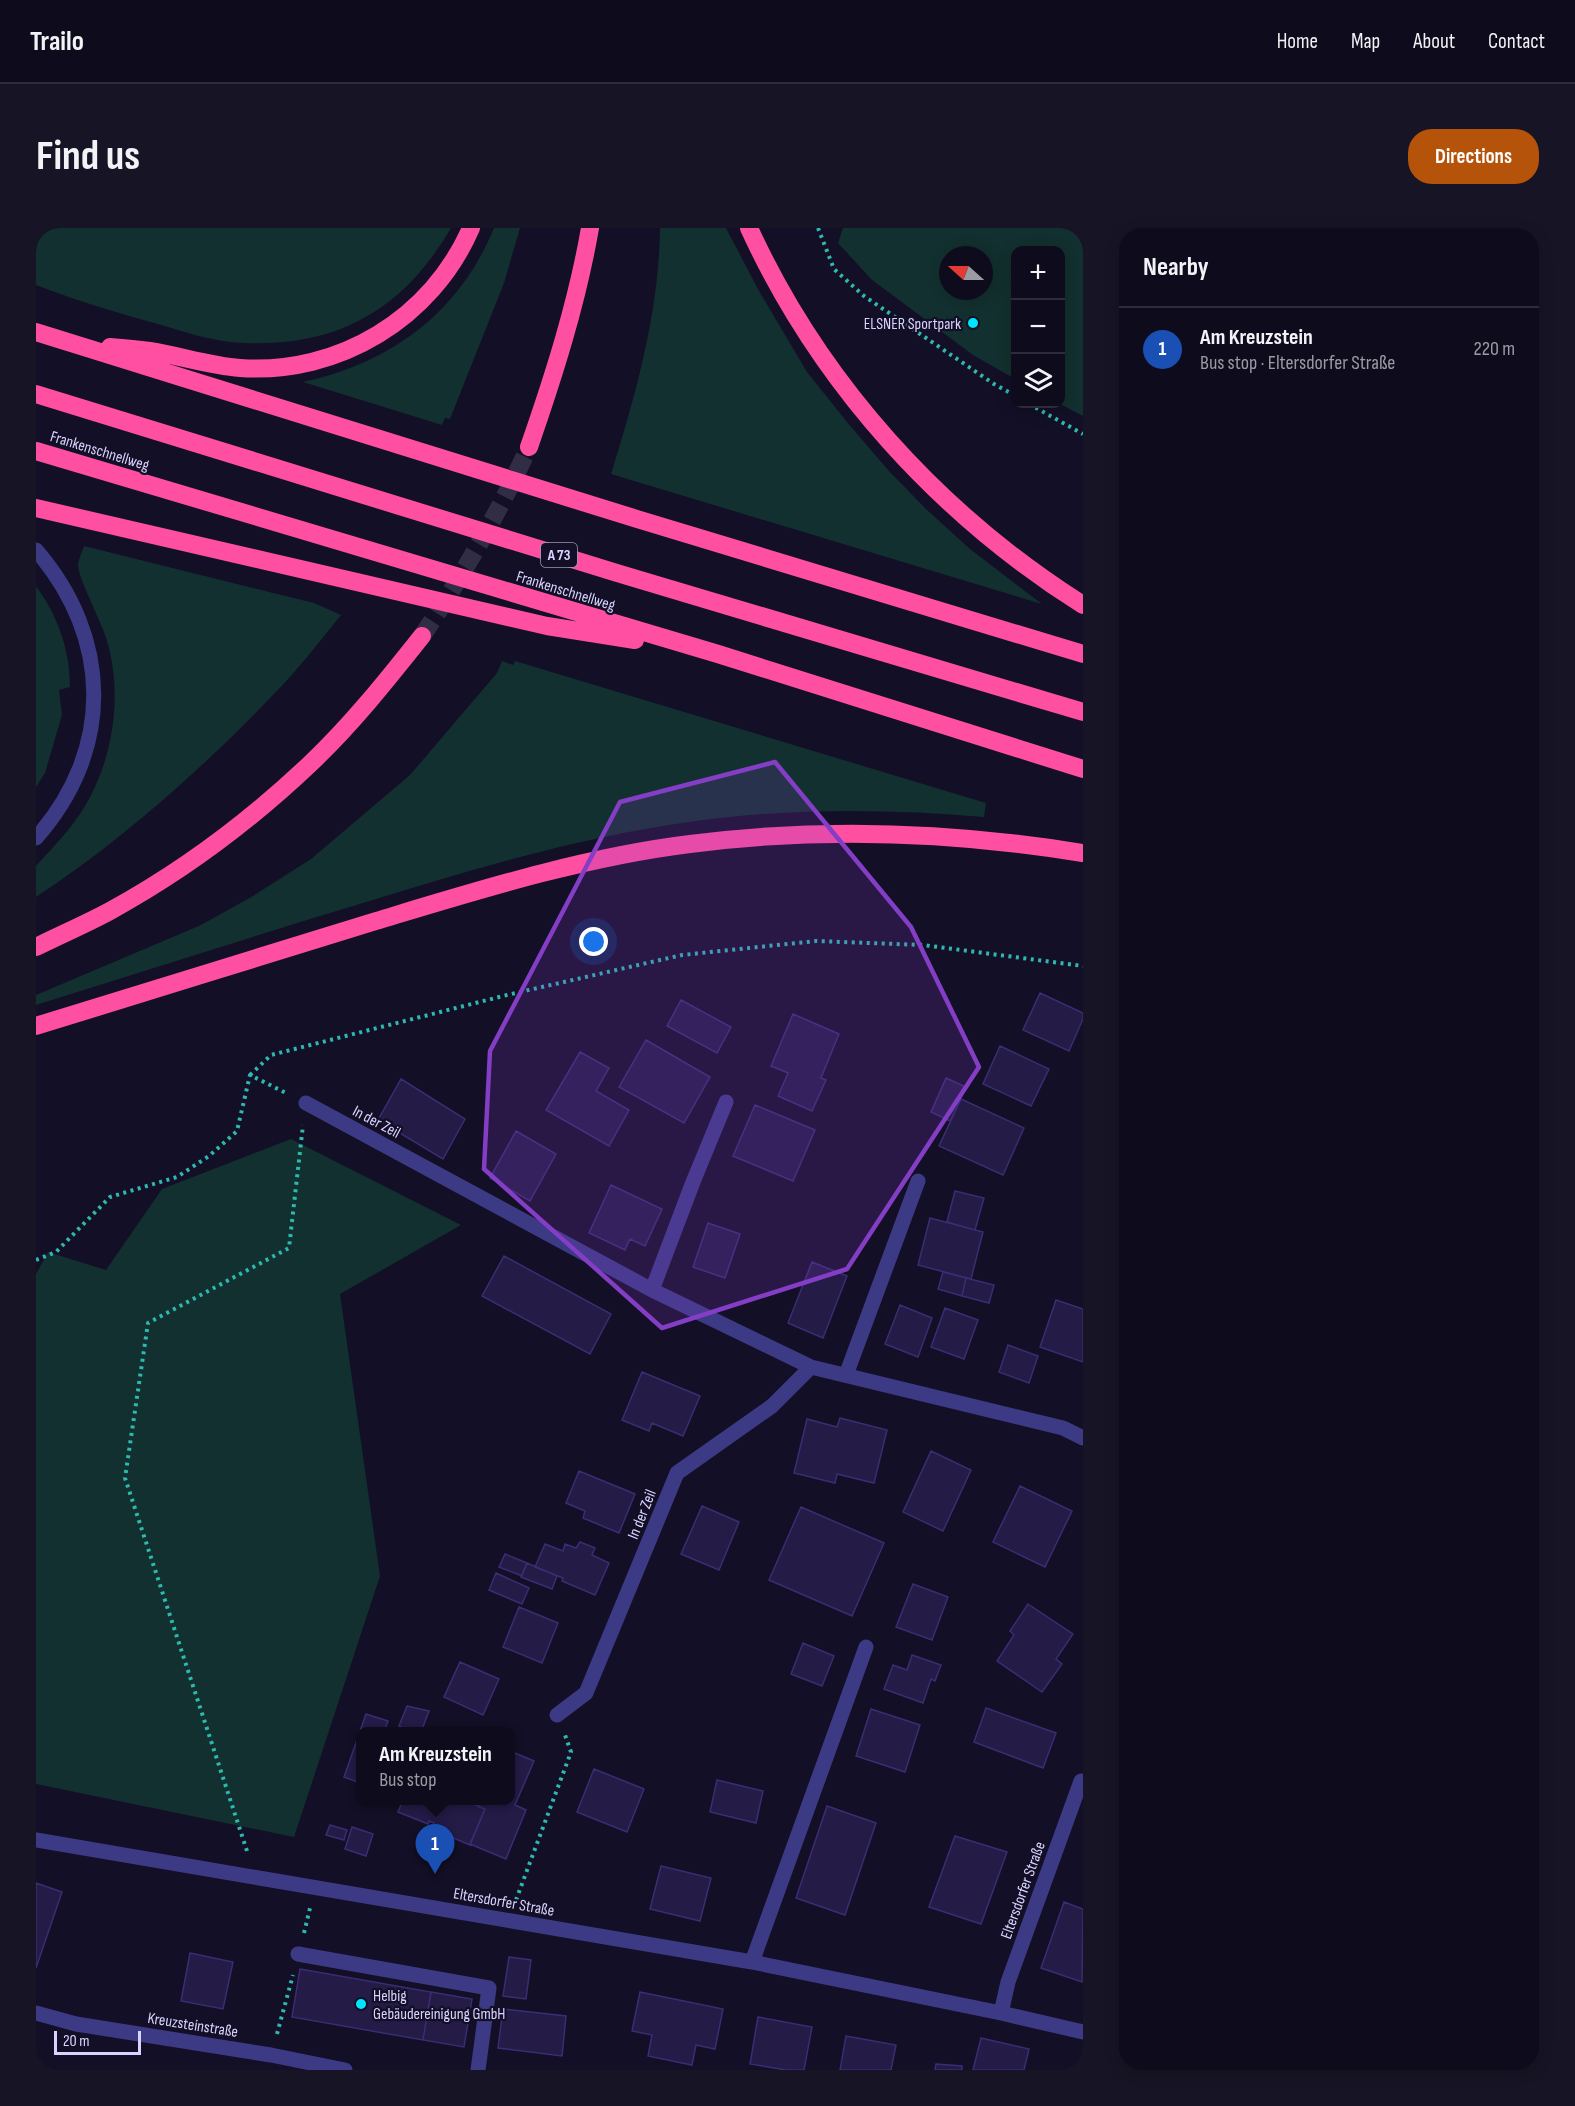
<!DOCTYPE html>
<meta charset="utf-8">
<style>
:root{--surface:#0e0b1c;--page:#171425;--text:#f1f3f6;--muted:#9b9ba3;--line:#2e2b3b;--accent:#b45309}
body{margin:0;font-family:"Sofia Sans Condensed",sans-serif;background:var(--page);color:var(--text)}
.controls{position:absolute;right:18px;top:18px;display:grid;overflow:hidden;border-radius:12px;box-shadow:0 3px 15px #0003}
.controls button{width:54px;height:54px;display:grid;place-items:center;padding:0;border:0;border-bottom:2px solid var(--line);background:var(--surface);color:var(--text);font:30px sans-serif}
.compass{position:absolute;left:903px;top:18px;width:54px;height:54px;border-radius:50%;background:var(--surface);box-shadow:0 3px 15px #0003;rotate:291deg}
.scale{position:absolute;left:18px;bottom:15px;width:87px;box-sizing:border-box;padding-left:6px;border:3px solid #d9d4ff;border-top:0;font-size:16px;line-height:21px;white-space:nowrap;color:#d9d4ff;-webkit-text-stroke:4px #130f26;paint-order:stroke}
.you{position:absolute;left:558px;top:714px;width:21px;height:21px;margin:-15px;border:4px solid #fff;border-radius:50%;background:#1a73e8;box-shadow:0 0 0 9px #1a73e833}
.badge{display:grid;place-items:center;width:39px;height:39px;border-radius:50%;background:var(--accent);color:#fff;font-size:20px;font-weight:700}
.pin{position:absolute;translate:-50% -50px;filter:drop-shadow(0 2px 3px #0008)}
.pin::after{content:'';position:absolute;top:32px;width:21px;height:18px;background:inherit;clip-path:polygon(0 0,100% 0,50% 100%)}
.popup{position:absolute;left:320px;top:1499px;width:159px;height:78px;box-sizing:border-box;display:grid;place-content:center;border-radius:12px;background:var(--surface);filter:drop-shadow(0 2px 4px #0005);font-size:20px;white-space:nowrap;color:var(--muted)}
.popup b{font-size:22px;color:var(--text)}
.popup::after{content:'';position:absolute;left:50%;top:100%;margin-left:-12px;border:12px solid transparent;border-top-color:var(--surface)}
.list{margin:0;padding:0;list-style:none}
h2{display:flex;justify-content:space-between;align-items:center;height:78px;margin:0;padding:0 24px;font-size:26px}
h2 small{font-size:20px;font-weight:400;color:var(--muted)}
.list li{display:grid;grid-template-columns:39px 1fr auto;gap:18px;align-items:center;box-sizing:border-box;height:84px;padding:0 24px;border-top:2px solid var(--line)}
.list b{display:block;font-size:22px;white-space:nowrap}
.list p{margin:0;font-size:20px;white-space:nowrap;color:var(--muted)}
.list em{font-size:20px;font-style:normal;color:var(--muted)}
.icon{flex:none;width:33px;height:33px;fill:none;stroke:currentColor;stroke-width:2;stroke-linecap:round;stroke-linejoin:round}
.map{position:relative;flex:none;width:1047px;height:1842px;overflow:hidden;border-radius:24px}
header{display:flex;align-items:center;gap:36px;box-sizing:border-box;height:84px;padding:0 30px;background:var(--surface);border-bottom:2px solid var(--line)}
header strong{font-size:28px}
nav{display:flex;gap:33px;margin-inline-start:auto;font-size:21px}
.intro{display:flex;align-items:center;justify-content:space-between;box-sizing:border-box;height:144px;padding:0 36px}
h1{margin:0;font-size:42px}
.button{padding:15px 27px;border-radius:24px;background:var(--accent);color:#fff;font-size:21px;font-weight:700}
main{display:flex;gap:36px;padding:0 36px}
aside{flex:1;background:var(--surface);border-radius:24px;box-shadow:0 3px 15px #0003}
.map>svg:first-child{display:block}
.green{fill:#12302f;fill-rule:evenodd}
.building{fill:#241b47;stroke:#3b2d73;stroke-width:1.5}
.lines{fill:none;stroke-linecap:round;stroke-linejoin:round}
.highway-tunnel{stroke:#312d47;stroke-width:18;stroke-dasharray:18 9;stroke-linecap:butt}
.path{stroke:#2fb8b0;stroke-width:4;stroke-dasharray:3 4.5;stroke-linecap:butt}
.minor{stroke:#3d3a85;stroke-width:15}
.highway{stroke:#ff4fa3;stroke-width:18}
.marked{fill:#843dc5;fill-opacity:0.2;stroke:#843dc5;stroke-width:4.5;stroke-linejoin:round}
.poi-dot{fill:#00e5ff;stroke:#130f26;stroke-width:2}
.labels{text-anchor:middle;stroke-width:4.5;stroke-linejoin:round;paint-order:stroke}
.shield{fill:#130f26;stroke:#9e99be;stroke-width:1.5}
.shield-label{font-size:15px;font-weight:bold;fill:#d9d4ff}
.poi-label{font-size:16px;fill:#d9d4ff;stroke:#130f26;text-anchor:end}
.street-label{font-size:16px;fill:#d9d4ff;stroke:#130f26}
</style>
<header>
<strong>Trailo</strong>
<nav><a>Home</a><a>Map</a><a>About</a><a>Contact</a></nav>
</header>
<div class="intro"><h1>Find us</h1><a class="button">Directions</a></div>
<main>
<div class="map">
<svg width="1047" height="1842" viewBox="0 0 1047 1842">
<rect width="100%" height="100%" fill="#130f26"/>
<path class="green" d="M0,0H415C367,82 302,119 207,115C177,114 146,103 118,95C78,84 39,72 0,57Z
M458,0H484L468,55L414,191L409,190L406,197L267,154C355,135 423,85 458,0Z
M624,0H690L723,63L771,144L811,194L852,242L890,281L934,321L1006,376L575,246C600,166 623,84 624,0Z
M807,0H1047V188L1024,176V22H980L979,151L937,127L836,52L802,15ZM912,27H948V63H912Z
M48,318L278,375L305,387C283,414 262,442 237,467C167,540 84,614 0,669V638C17,619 36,600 49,578C79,528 88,459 68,404C63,390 41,347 42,336C43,330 46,324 48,318Z
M0,358C22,388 34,422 34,459L23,462L26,487L9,545L0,559Z
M466,433L477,437L479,433L950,575L948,589C853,581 754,580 660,593C549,608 443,639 337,672C224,706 112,742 0,777V767L165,697L217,668L275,631L374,547L461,445Z
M255,911L425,997L304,1066L344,1348L258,1609L0,1556V1046L12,1024L70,1042L126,961Z"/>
<path class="building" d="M1004,765L1047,785V791L1033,823L987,802Z
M645,772L695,799L681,825L631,798Z
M757,786L803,806L785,850L790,852L776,883L742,868L752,845L735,838Z
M610,812L674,849L648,895L583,859Z
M964,818L1013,841L995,878L947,856Z
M544,824L573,840L560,863L593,882L573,918L510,882Z
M910,850L930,859L914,893L895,884Z
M365,851L429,891L407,931L342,892Z
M925,871L988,900L967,947L903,918Z
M719,877L779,902L757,953L697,928Z
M480,903L520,926L494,973L454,950Z
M575,957L626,981L609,1018L594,1011L589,1022L553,1005Z
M919,963L948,970L939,1002L911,994Z
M894,990L947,1004L935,1051L882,1037Z
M672,995L704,1006L689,1050L657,1039Z
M468,1028L575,1086L554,1126L446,1068Z
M776,1034L811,1048L787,1110L752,1095Z
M907,1044L930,1050L926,1068L902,1061Z
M930,1050L958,1057L953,1075L926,1068Z
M1020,1072L1047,1081V1134L1004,1119Z
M864,1077L896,1090L882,1129L849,1116Z
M909,1080L942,1092L928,1131L895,1119Z
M972,1117L1002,1128L993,1155L963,1144Z
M606,1144L664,1168L647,1208L616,1195L613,1203L586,1192Z
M804,1190L851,1202L838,1255L801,1246L799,1255L758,1245L771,1191L801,1199Z
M895,1223L935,1242L907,1303L867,1284Z
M543,1243L599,1266L583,1305L547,1290L549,1283L530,1275Z
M984,1258L1036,1283L1009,1339L957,1314Z
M666,1278L703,1294L683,1342L645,1326Z
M765,1279L848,1315L816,1388L733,1352Z
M544,1314L559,1320L556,1327L573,1335L559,1367L526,1353L527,1350L499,1339L509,1316L527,1323L529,1316L540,1320Z
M469,1326L491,1335L486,1348L463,1339Z
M491,1335L521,1348L516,1361L485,1349Z
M460,1345L493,1360L486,1376L453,1362Z
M877,1356L912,1369L896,1412L860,1399Z
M992,1376L1037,1406L1020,1431L1026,1436L1006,1464L961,1433L978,1407L974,1403Z
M483,1379L522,1395L506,1435L467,1419Z
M767,1415L798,1428L786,1458L755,1446Z
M876,1427L905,1437L899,1453L895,1451L887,1475L848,1461L857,1437L871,1442Z
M424,1434L463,1451L447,1487L408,1469Z
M371,1478L393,1483L385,1504H375L363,1498Z
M950,1480L1020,1505L1007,1540L938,1514Z
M835,1481L884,1497L869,1544L820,1528Z
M330,1486L352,1493L348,1504H324V1555L308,1549Z
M474,1523L498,1533L479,1577L490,1582L470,1631L434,1616L449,1581L443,1579L446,1572H474Z
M558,1541L608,1561L591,1604L541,1584Z
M681,1552L727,1563L720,1595L674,1584Z
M367,1572H427L449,1581L434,1617L396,1601L398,1595L393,1593L392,1596L362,1584Z
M791,1578L840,1595L809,1687L760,1670Z
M294,1597L311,1602L308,1612L290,1607Z
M316,1599L337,1606L330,1628L309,1621Z
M919,1608L971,1624L945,1696L893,1679Z
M625,1638L675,1650L664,1693L614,1681Z
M0,1655L26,1664L0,1740Z
M1028,1674L1047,1681L1046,1754L1005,1740Z
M154,1725L197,1734L187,1781L145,1773Z
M473,1729L495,1732L490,1771L467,1768Z
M264,1741L395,1764L387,1812L256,1789Z
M395,1764L436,1771L428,1819L387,1812Z
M604,1764L687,1781L679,1821L660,1817L656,1837L612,1828L616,1807L596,1803Z
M467,1781L530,1788L526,1828L462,1820Z
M722,1789L776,1799L768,1842H750L714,1836Z
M810,1808L860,1817L855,1842H804Z
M945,1810L993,1821L988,1842H937Z
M900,1836L926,1838V1842H899Z"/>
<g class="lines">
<path class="highway-tunnel" d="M386,408C427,347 462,286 493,219"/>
<path class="path" d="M782,0L798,41L828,68L958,156L980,168
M993,176L1047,206
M214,847L235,827L471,767L646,727L780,713L887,717L1047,738
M0,1032L20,1024L74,969L141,949L173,928L201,903L214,847L252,866
M211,1623L89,1250L112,1095L253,1020L267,897
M480,1672L535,1524L529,1507
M268,1705L274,1680
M241,1806L257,1747"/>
<path class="minor" d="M0,322C76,410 78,522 0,610
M270,875L616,1062L775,1139L1027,1200L1047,1210
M616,1062L657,954L690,874
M810,1147L882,953
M521,1487L550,1465L641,1245L736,1178L775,1139
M0,1612L716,1734L965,1785L1047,1804
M262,1726L453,1760L442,1842
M716,1734L830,1419
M0,1785L40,1796L235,1827L309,1842
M965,1785L972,1754L1045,1553"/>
<path class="highway" d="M713,0C784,155 903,286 1047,377
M0,104L601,291L1047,426
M74,119C87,120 101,121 114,123C145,128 174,138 204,140C303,147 396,90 435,0
M0,166L581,345L1047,484
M493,219C518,147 541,75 554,0
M0,223L682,426L1047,541
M0,280L511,398L599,412
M0,719C24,707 50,696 74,683C147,643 215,592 275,535C316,496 351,452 386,408
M0,798C113,763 227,728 340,693C443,662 548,629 654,616C785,599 917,604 1047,625"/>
</g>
<path class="marked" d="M739,534L875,699L943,839L811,1041L626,1100L448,941L454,823L584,574Z"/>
<g class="poi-dot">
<circle cx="937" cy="95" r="6"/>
<circle cx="325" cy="1776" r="6"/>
</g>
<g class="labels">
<rect class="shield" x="505" y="315" width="36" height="24" rx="4.5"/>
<g class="shield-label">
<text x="523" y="332">A 73</text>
</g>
<g class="poi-label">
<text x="925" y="101">ELSNER Sportpark</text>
<text x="337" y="1773" text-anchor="start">Helbig<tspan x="337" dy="18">Gebäudereinigung GmbH</tspan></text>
</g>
<g class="street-label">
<text transform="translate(64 222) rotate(17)" y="6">Frankenschnellweg</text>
<text transform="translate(530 362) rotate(17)" y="6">Frankenschnellweg</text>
<text transform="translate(341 893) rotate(28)" y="6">In der Zeil</text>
<text transform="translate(605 1286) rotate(-68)" y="6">In der Zeil</text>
<text transform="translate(986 1662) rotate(-70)" y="6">Eltersdorfer Straße</text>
<text transform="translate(468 1673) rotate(10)" y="6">Eltersdorfer Straße</text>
<text transform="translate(157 1796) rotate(9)" y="6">Kreuzsteinstraße</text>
</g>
</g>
</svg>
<div class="controls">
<button>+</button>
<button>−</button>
<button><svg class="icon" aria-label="layers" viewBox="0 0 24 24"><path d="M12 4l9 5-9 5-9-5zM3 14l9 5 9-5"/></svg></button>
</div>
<svg class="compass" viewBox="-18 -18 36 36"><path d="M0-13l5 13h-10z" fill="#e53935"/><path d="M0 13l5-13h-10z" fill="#9b9ba3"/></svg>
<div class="scale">20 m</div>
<div class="you"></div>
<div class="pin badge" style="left:399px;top:1646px;background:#1a4fb4">1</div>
<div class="popup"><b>Am Kreuzstein</b>Bus stop</div>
</div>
<aside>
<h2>Nearby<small></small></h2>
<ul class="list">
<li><span class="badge" style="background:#1a4fb4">1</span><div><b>Am Kreuzstein</b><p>Bus stop · Eltersdorfer Straße</p></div><em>220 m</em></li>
</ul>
</aside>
</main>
